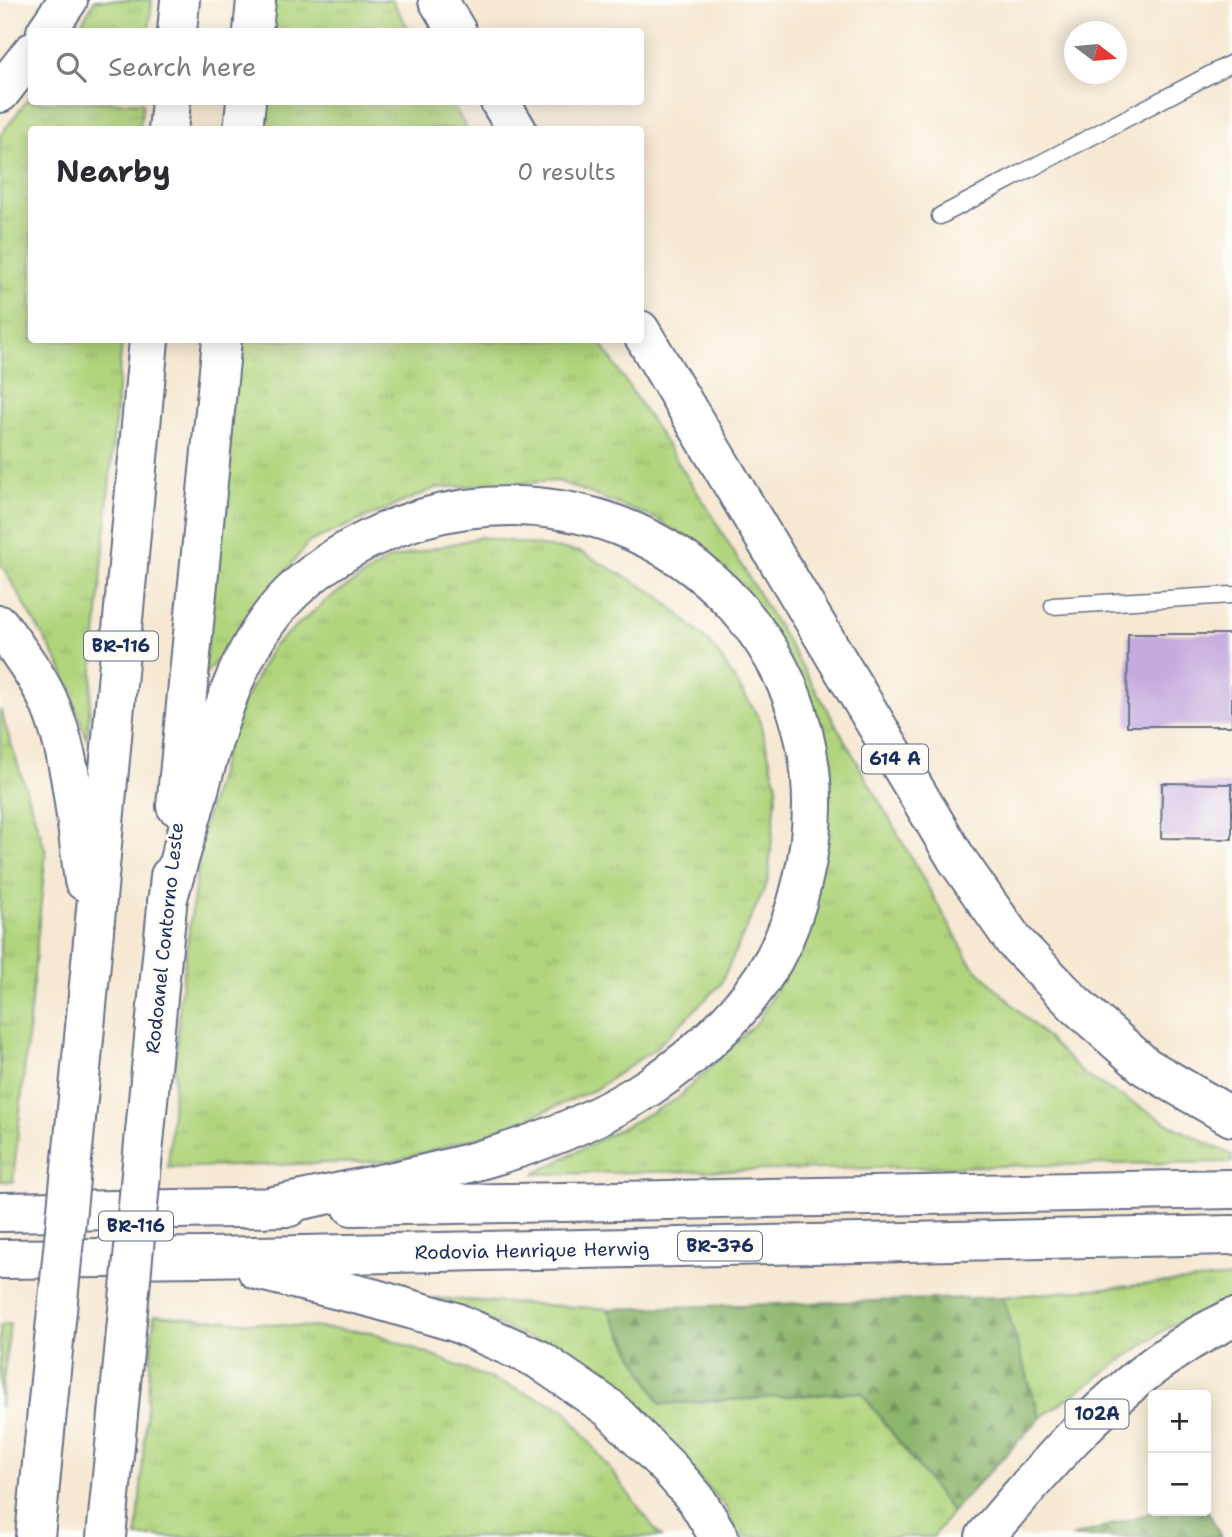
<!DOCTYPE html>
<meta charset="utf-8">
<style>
:root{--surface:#fff;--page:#f2f2f3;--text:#2b2b33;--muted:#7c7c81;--line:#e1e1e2}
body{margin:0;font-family:"Shantell Sans",sans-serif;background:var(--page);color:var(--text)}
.controls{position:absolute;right:21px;bottom:21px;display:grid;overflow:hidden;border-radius:7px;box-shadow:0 4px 18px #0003}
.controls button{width:63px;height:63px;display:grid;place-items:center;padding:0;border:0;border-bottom:2px solid var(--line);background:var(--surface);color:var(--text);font:35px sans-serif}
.compass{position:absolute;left:1064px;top:21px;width:63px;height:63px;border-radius:50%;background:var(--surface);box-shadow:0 4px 18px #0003;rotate:106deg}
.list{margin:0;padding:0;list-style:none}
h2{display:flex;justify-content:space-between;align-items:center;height:91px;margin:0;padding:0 28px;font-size:30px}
h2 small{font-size:23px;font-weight:400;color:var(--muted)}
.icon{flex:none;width:38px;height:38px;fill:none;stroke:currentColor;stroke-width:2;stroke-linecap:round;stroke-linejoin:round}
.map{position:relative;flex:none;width:1232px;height:1537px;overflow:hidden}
.search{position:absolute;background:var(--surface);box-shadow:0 4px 18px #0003;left:28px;top:28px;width:616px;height:77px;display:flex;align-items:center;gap:18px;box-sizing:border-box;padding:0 24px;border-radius:7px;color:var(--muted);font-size:26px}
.panel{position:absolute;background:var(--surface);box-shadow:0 4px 18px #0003;left:28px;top:126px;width:616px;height:217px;border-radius:7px}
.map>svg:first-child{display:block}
.grass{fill:url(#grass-tufts);stroke:#66826d;stroke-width:2}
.forest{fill:url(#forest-firs);stroke:#547265;stroke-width:2}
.building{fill:#c5aade}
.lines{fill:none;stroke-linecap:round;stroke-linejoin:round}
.lane-casing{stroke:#687087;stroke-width:19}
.highway-casing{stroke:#687087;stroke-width:42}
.lane{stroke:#fff;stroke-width:16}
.highway{stroke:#fff;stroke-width:38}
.highway-bridge-casing{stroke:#687087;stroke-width:42;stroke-linecap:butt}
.highway-bridge{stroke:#fff;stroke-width:38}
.labels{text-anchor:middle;stroke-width:6;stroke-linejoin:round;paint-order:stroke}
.shield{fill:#fdfcf7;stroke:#5f6c8c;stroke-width:2}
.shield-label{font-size:18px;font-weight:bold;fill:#1b2f5e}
.street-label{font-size:19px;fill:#1b2f5e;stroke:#fdfcf7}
</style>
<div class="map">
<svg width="1232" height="1537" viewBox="0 0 1232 1537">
<defs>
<pattern id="grass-tufts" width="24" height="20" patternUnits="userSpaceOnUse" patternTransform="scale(1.75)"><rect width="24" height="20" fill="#b0d47c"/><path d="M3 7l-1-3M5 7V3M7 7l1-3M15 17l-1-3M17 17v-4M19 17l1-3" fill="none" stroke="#97b66e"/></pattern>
<pattern id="forest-firs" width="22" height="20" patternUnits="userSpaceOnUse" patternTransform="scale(1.75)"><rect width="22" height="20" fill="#8cb66c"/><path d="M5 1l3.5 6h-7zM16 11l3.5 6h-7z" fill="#72945c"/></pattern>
</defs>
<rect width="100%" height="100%" fill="#fdfcf7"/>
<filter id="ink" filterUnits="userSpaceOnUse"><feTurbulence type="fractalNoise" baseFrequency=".0143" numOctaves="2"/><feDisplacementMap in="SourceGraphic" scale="14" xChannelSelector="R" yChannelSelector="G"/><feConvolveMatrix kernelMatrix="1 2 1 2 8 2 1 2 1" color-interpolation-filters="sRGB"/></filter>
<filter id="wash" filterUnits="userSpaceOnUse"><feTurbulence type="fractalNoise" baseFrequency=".00686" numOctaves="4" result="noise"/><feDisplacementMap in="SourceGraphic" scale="28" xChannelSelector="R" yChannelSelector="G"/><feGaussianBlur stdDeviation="1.57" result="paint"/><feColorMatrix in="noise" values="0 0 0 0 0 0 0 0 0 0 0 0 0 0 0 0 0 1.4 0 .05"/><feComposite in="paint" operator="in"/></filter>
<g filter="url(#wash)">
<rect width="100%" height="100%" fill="#f6e8d2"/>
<path class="grass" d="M95,0H152L149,31H77Z
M266,0H392L410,31L263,32Z
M31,95L32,102H143L140,129L32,130V340H122L87,740L61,667L4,569L0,566V136Z
M257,102H451L467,129L254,130Z
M235,340H599L708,509L826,707L972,965L1085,1075L1173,1126L1232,1155V1162L534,1174L677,1099L759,1020L793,959L825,837L731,578L659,520L558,481L436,488L309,542L204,676Z
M481,537L581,552L658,595L713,646L758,716L777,785L768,881L720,985L656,1048L594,1090L494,1133L395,1161L168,1168L180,997L203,828L234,721L272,647L328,599L389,559Z
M0,709L46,852L13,1182L0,1181Z
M1232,1277V1298L1170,1326L1040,1418L1003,1297Z
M431,1298L608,1309L661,1404L861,1392L952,1512L933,1537H737L727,1509L617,1388L532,1339Z
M154,1315L372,1332L564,1408L661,1537H137Z
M10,1324L0,1408V1325Z"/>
<path class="forest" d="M1003,1297L1040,1418L952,1512L861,1392L661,1404L608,1309Z
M1206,1507L1221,1537H1071L1157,1511H1206Z"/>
<g id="blocks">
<path class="building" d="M1128,634H1232V726H1127Z
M1162,783L1232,784V839L1161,838Z"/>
</g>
</g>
<g filter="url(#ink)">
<use href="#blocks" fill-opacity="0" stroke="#687087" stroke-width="2"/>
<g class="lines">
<g class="lane-casing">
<path id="lane" d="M940,216L1232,63
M1053,606L1232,595"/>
</g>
<g class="highway-casing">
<path id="highway" d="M438,0L457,32
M46,32L68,0
M177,32L180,0
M253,32L256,0
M0,93L32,52
M500,102L517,130
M168,130L171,102
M243,130L246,102
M640,330L956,858L1014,941L1075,1004L1146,1067L1232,1117
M0,625C18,651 39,677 51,707C73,762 76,823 84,881
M176,806L222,340
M167,901C179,860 191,820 202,779C221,713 240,644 290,594C337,548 402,518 466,509C682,480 856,670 802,883C796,909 787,935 774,959C746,1010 698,1055 649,1087C534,1162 395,1179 264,1208
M84,1038L149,340
M154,1038L170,876
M352,1206L1232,1189
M0,1212L289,1207
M0,1259L208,1257L1232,1235
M257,1270L372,1298L455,1322L538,1359L609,1408L670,1469L696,1499L719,1537
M35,1537L47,1411
M106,1537L118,1415
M985,1537C1045,1466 1106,1394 1185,1344C1200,1334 1216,1327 1232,1318"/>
</g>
<use href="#lane" class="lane"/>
<use href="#highway" class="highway"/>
<g class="highway-bridge-casing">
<path id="highway-bridge" d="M47,1411L84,1038
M118,1415L154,1038"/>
</g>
<use href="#highway-bridge" class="highway-bridge"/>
</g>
</g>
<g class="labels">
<g class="shield">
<rect x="84" y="631.5" width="74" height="29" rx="5"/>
<rect x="862" y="744.5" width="66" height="29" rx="5"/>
<rect x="99" y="1211.5" width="74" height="29" rx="5"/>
<rect x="678" y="1231.5" width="84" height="29" rx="5"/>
<rect x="1065.5" y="1399.5" width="63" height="29" rx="5"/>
</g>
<g class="shield-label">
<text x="121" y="652">BR-116</text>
<text x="895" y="765">614 A</text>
<text x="136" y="1232">BR-116</text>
<text x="720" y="1252">BR-376</text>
<text x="1097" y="1420">102A</text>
</g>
<g class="street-label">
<text transform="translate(164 938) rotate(-84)" y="7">Rodoanel Contorno Leste</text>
<text transform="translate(532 1250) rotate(-1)" y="7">Rodovia Henrique Herwig</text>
</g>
</g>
</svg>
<div class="controls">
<button>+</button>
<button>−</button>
</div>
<svg class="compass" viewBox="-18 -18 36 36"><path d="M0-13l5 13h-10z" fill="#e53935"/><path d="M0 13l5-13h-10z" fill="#7c7c81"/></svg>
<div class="search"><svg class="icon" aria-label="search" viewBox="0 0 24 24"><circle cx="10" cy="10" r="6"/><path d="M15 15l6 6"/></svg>Search here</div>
<section class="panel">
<h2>Nearby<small>0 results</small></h2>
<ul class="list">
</ul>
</section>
</div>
